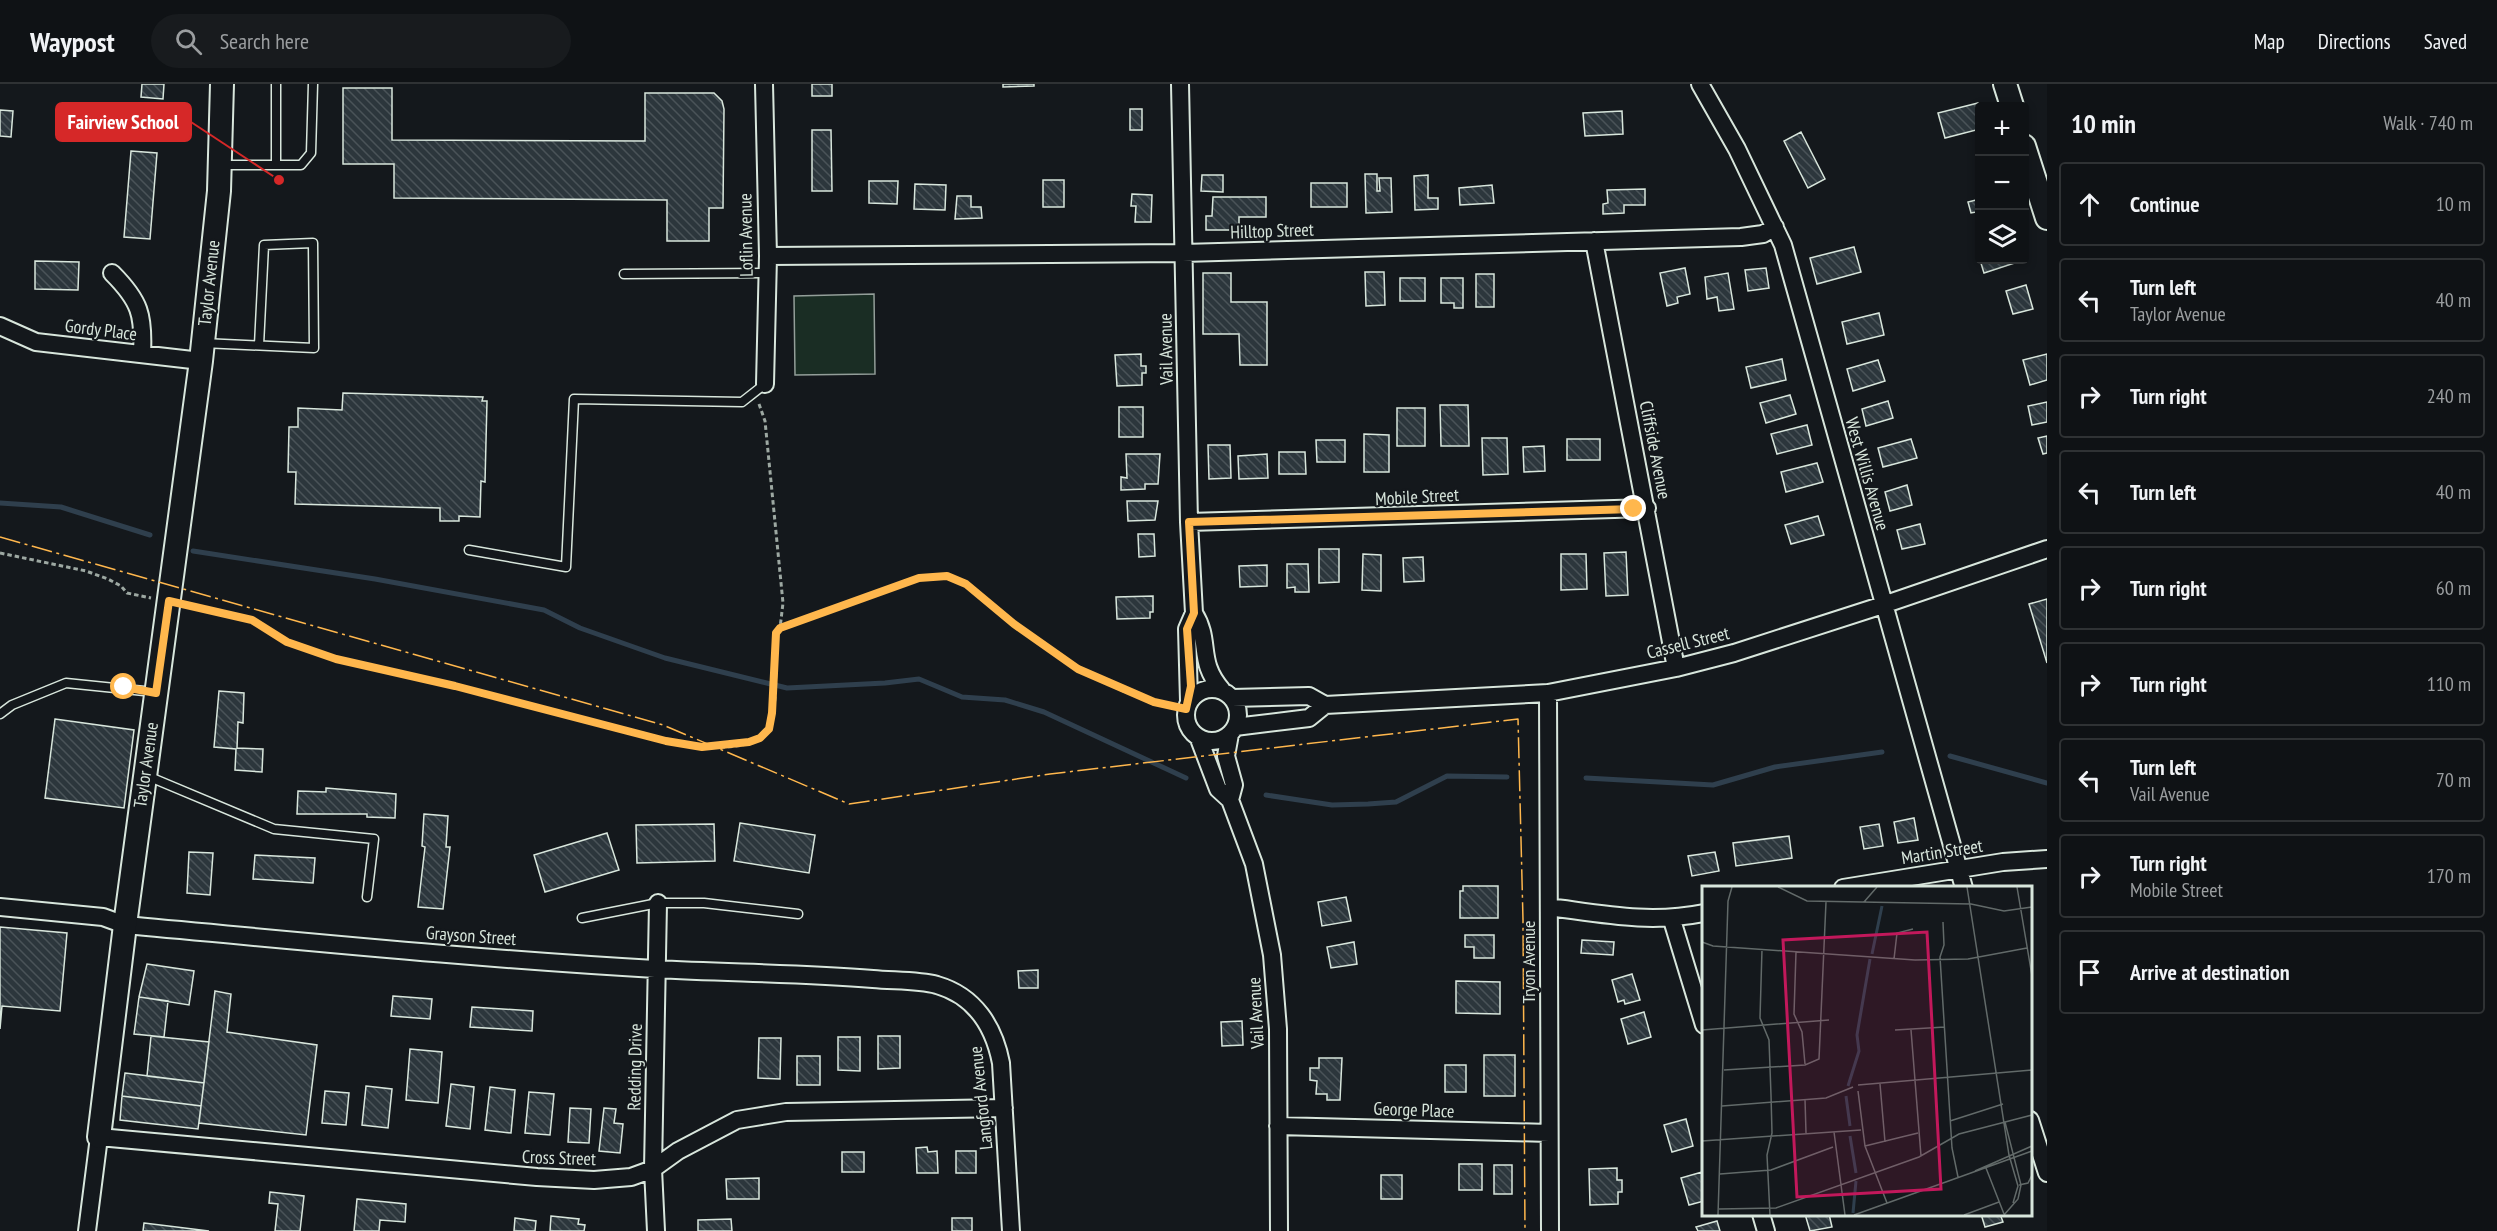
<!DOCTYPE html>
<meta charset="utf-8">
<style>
:root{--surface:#0f1215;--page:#181b1e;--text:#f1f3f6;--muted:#9b9ea0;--line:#2f3234}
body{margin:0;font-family:"PT Sans Narrow",sans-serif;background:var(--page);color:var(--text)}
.controls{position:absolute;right:18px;top:18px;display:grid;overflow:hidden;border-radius:6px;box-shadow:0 3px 9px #0003}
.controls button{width:54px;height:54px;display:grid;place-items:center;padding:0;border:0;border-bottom:2px solid var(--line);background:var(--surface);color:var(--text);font:30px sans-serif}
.stop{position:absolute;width:18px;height:18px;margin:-14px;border:4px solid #ffb74d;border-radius:50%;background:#fff}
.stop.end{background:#ffb74d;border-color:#fff;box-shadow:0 2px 6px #0008}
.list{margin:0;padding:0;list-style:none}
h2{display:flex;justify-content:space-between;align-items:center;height:78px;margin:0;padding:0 24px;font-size:26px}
h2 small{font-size:20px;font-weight:400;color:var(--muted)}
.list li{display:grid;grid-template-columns:39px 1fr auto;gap:18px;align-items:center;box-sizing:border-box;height:84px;margin:0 12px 12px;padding:0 12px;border:2px solid var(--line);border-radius:6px}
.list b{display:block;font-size:22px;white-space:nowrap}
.list p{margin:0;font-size:20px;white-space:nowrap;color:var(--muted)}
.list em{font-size:20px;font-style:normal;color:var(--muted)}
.icon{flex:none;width:33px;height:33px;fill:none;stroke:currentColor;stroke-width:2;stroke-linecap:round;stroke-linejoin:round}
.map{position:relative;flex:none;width:2047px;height:1147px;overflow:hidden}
header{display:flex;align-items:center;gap:36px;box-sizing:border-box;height:84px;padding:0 30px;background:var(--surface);border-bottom:2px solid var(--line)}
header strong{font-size:28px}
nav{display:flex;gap:33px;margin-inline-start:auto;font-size:21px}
.search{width:420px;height:54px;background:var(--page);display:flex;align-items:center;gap:15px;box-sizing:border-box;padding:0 21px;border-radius:33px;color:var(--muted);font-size:22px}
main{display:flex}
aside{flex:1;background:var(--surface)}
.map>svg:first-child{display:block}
.green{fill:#1a2d24;stroke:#939e99;stroke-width:1.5}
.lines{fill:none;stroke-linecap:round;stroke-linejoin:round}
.stream{stroke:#2f3f4d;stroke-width:5}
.building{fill:url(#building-back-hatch);stroke:#d8e6dc;stroke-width:1.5}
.lane-casing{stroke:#d8e6dc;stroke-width:11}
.street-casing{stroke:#d8e6dc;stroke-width:20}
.secondary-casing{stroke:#d8e6dc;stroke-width:26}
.path{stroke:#9da8a2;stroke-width:3;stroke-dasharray:4.5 3;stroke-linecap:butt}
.lane{stroke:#14181c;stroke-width:8}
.street{stroke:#14181c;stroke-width:16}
.secondary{stroke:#14181c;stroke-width:22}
.power{stroke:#ffb74d;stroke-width:1.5;stroke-dasharray:21 4.5 3 4.5;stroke-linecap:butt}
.route{stroke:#ffb74d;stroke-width:8}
.labels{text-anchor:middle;stroke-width:4.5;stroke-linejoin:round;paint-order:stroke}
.street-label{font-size:18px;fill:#d8e6dc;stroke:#14181c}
.inset-river{fill:none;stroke:#2f3f4d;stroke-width:3}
.inset-road{fill:none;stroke:#626a69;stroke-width:1.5}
.view{fill:#c2185b;fill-opacity:0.15;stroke:#c2185b;stroke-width:3}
.inset-edge{fill:none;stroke:#d8e6dc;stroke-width:3}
.leader{fill:none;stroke:#d62828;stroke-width:2}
.callout-dot{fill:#d62828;stroke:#14181c;stroke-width:2}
.callout{fill:#d62828;stroke:#d62828;stroke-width:2}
.callout-label{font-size:20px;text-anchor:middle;font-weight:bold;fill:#fff}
</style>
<header>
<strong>Waypost</strong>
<div class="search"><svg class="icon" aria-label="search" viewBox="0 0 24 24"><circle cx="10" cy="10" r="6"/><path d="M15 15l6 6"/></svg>Search here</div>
<nav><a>Map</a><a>Directions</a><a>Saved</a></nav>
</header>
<main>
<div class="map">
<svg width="2047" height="1147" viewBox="0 0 2047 1147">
<defs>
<pattern id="building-back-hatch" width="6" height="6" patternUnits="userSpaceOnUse" patternTransform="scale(1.5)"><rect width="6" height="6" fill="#2c363c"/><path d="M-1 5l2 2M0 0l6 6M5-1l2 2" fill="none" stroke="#4a5358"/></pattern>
</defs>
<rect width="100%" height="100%" fill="#14181c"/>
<path class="green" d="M874,210L875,290L795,291L794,212Z"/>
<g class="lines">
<path class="stream" d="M0,419L61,423L150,451
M193,467L375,495L544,526L580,544L665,574L787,604L885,599L919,595L962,613L1005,616L1044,628L1186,694
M1950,672L2047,699
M1586,694L1713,701L1775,683L1882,668
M1266,711L1332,721L1368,720L1396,718L1447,692L1507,693"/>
</g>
<path class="building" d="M142,0H164L163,15L141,13Z
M812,0H832V12H812Z
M1003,0H1034V2L1003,3Z
M343,4H392V56L645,57V9H714L722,17L724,25L723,124H709V157H667V116L394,114V80H343Z
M1978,19L1980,45L1945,54L1938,29Z
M1130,25H1142V46H1130Z
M0,26L13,27L11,53L0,52Z
M1622,27L1623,50L1585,52L1583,29Z
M812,46H831L832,107H812Z
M1801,48L1825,95L1808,104L1784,57Z
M131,67L157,69L150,155L124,153Z
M1365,90H1377V107H1380L1379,94H1391L1392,128L1366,129Z
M1202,91H1223V108L1201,107Z
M1428,91V114H1438V125L1415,126L1414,92Z
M1043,96H1064V123H1043Z
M869,97H898L897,120L869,119Z
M1311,99H1347V123H1311Z
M915,100L946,101L945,126L914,125Z
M1492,101L1494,119L1460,121L1459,104Z
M1645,105V121H1624V129L1603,130V120L1608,119L1607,106Z
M1132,110L1152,111L1151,138H1135L1136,122H1131Z
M957,112H971V123H981L982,134L955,135Z
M1213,113H1266V133H1239V146H1206V132H1212Z
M1980,115V142L1976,128L1971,129L1968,118Z
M1854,163L1861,188L1817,200L1810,174Z
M1980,176H2020L2021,177L1984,189Z
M35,177L79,178L78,206L35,205Z
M1685,184L1690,210L1677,213L1678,219L1667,222L1660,189Z
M1766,184L1769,204L1748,207L1745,186Z
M1365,188H1384L1385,221L1366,222Z
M1203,189H1231V218H1267V281H1240L1239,250H1203Z
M1728,189L1734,225L1719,227L1717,213L1707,215L1705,193Z
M1476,190H1494V223H1476Z
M1400,194H1425V217H1400Z
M1441,194H1463V224H1454V219H1441Z
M2026,201L2033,225L2013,230L2006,207Z
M1879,229L1884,251L1847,260L1842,238Z
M1141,270V282H1146V289H1142V301L1117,302L1115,271Z
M2047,270V296L2030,301L2023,276Z
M1782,275L1786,296L1751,304L1746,283Z
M1878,276L1885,297L1853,307L1847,285Z
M343,309L483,313L482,317H487L485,398L481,397L480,433L459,432V437H440V424L295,420L296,388H288L289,343H298V324L342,326Z
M1790,311L1796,330L1766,339L1760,319Z
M1888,317L1893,334L1866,342L1862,325Z
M2047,318V338L2032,341L2028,322Z
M1440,321H1468L1469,362H1441Z
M1119,323H1143V353H1119Z
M1397,324H1425V362H1397Z
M1807,341L1812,361L1777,370L1771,350Z
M1364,350L1389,351V388H1364Z
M2047,352V369L2043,370L2038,354Z
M1482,354H1507L1508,390L1483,391Z
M1567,355H1600V376H1567Z
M1911,355L1917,374L1883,383L1878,364Z
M1316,356H1345V378H1317Z
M1208,361H1230L1231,394L1209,395Z
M1544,362L1545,387L1524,388L1523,363Z
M1279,368H1305L1306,390H1279Z
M1126,370H1160L1158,400H1145V405L1121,406V393L1127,394Z
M1267,370L1268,394L1239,395L1238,372Z
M1817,379L1823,398L1786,408L1781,388Z
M1907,401L1912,421L1890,427L1885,408Z
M1127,417H1158L1155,436L1128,437Z
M1818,432L1824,451L1791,460L1785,441Z
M1920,440L1925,460L1902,465L1897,446Z
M1138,450H1154L1155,472L1139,473Z
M1319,465H1339V498L1319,499Z
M1626,468L1628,511L1606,512L1604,469Z
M1363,470L1381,471V507L1362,506Z
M1561,470H1586L1587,505L1561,506Z
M1423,473L1424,497L1404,498L1403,474Z
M1287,480H1308L1309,508H1295V503L1287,504Z
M1267,481V502L1240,503L1239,482Z
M1153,512V528H1150V534L1117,535L1116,513Z
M2047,515V579L2029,520Z
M219,607L244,609L243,639L238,638L237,664L263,665L262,688L235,686L236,665L214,663Z
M55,635L134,646L124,724L45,714Z
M326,704L396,710L395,734L367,733V730H297L298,707L326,708Z
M424,730L448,732L446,763H450L443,825L418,823L425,763L422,762Z
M1914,734L1918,756L1898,759L1894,738Z
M740,739L815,751L809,789L734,777Z
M714,740L715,777L637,779L636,741Z
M1879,740L1883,762L1864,765L1860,743Z
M607,749L619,786L545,808L534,771Z
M1789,752L1792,774L1736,782L1733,759Z
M189,768L213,769L210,811L187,809Z
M1715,768L1719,787L1692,792L1688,772Z
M255,771L315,774L313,799L253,795Z
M1463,802H1498V834H1460V807H1463Z
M1346,813L1351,837L1322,842L1318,818Z
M0,843L67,849L60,927L2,922L0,945Z
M1465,851H1494V874H1474V863H1465Z
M1582,856L1614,858L1613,871L1581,869Z
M1354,858L1357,880L1331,884L1327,863Z
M147,880L194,887L189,921L139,913Z
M1038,886V904H1019L1018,887Z
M1632,890L1640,916L1625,920L1624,916L1618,918L1612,896Z
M1456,897L1500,898V930L1456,929Z
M215,907L231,910L227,948L317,961L306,1051L199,1039Z
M393,912L432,915L430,935L391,932Z
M139,913L168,917L164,953L134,950Z
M472,923L533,927L532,947L470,943Z
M1644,928L1651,953L1628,960L1621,935Z
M1242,937L1243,961L1222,962L1221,938Z
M151,952L209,958L204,999L147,992Z
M878,952H900V984L878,985Z
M838,953H860V987L838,986Z
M759,954H781L780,995L758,994Z
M410,965L442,968L438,1019L406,1016Z
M1484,971H1515V1012H1484Z
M797,972H820V1001H797Z
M1319,974H1342L1340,1016H1327V1010H1316L1317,997L1310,996V984H1319Z
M1445,981H1466V1008H1445Z
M125,989L204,999L201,1022L122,1012Z
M451,1000L474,1003L470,1045L446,1042Z
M366,1002L392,1005L388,1044L362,1041Z
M490,1003L515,1006L511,1049L485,1046Z
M325,1007L349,1009L346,1041L322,1039Z
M529,1008L554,1010L550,1051L525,1049Z
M122,1012L201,1022L198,1045L120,1036Z
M570,1024L591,1025L589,1059L568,1058Z
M604,1024L616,1025L614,1039L623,1040L620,1069L599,1067Z
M1686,1035L1693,1062L1672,1068L1664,1041Z
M927,1063L928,1068L937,1067L938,1089H917L916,1064Z
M956,1067H976V1089H956Z
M842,1068H864V1088H842Z
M1459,1080H1482V1106H1459Z
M1494,1081H1512V1110H1494Z
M1617,1084V1096H1622V1108H1618V1120L1590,1121L1589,1085Z
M1702,1088L1704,1117L1689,1121L1681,1094Z
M1381,1091H1402V1115H1381Z
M759,1094V1115H727L726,1095Z
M270,1108L304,1112L300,1147H275L278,1120L269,1119Z
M357,1115L406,1120L405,1138L380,1136L379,1147H354Z
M1805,1130H1829L1832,1143L1810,1147Z
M1981,1130H2000L2003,1138L1985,1143Z
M551,1132L579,1135L578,1140L585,1141L584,1147H550Z
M515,1134L536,1137L535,1147H514Z
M952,1134H972V1147H952Z
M731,1135L732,1147H698V1136Z
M1717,1137L1720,1147H1698L1696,1143Z
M144,1139L209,1147H143Z"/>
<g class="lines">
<g class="lane-casing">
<path id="lane" d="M221,81H301L311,69L313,0
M276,81V0
M624,190L767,189
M203,259L314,264L313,159L264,161L259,261
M469,466L566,483L574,315L742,318L765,300
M0,630L12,621L66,599L154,608
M145,691L274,745L374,755L367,813
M582,834L658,819H704L798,830"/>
</g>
<g class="street-casing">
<path id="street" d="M764,0L768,172L765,300
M1180,0L1189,438L1194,529L1187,545L1189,617
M1700,0L1737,65L1783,161L1964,804
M1594,157L1676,584
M768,172L1183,169L1741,153L1763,150L1775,143
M112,189C140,217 144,231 142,270
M0,242L36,258L201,277
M1189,438L1647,424
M1194,529C1212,558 1196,576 1222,606
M1186 631a26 26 0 1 1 52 0a26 26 0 1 1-52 0Z
M1548,609L1550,1147
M1232,614L1309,612L1325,621L1548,609L1676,584L1734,569L1883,521L2047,465
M1235,643L1309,634L1325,621
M1199,655L1218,705L1230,716L1254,780L1272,871L1278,945L1279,1147
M1230,716L1234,701L1226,672L1230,650
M1843,804L2003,778L2047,775
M0,823L103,833L125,841C301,857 478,875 655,885C728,889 800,889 873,895C893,897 918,896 937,901C975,912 994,943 1001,979L1011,1147
M1549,823C1603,830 1649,840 1704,829
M1672,836L1704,941
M2030,1036L2047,1089
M1278,1042L1549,1049
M1761,1130L1766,1147
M87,1147L99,1053L537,1093L594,1096L631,1093L653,1085L678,1067L737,1036L786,1028L1004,1024
M656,1147L653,1085L658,819"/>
</g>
<g class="secondary-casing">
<path id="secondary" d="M2005,0L2012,22
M2024,62L2047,134
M99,1053L125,841L201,277L219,107L222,0"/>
</g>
<path class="path" d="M759,320L765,337L783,519L780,544
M0,469L86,487L108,495L121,502L127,509L151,514
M187,520L252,536L287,558L336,575L455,602L667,657C691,662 758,673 770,642C778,623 775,572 776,549L780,544L919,494L947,492L965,499L1014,539L1078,585L1123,607L1175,623"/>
<use href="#lane" class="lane"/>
<use href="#street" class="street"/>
<use href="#secondary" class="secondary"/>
<path class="power" d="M0,453L663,641L849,720L1050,690L1518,635L1523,836L1525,1147"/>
</g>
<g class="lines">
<path class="route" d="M124,603L156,609L169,517L252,536L287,558L336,575L455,602L666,657L702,663L749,658L760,654L769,645L772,629L776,549L780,544L919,494L947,492L966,500L1014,540L1078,585L1154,618L1186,625L1191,602L1187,545L1194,529L1189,438L1634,425"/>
</g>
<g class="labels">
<g class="street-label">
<text transform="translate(1272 147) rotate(-2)" y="6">Hilltop Street</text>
<text transform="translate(746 151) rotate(-91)" y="6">Loflin Avenue</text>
<text transform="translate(209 199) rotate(-84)" y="6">Taylor Avenue</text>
<text transform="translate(101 246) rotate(7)" y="6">Gordy Place</text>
<text transform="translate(1166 265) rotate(-91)" y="6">Vail Avenue</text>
<text transform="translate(1655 366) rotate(79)" y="6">Cliffside Avenue</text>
<text transform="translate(1867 390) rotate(74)" y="6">West Willis Avenue</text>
<text transform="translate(1417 413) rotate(-3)" y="6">Mobile Street</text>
<text transform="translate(1688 559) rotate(-14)" y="6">Cassell Street</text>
<text transform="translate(146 681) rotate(-82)" y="6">Taylor Avenue</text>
<text transform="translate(1942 768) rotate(-9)" y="6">Martin Street</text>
<text transform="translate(471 852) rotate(4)" y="6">Grayson Street</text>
<text transform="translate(1529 878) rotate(-90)" y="6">Tryon Avenue</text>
<text transform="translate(1256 929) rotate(-93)" y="6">Vail Avenue</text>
<text transform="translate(635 983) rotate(-89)" y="6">Redding Drive</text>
<text transform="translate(981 1014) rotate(-96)" y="6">Langford Avenue</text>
<text transform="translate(1414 1026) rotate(2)" y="6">George Place</text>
<text transform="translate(559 1074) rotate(2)" y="6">Cross Street</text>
</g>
</g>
<g transform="translate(1702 802)">
<rect width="330" height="330" fill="#14181c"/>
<path class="inset-river" d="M170,68L180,20M146,200L157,165L155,149L168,73M144,210L148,240M148,250L154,287M151,327L154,295"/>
<path class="inset-road" d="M76,1L105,15L269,18L302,25L330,21M265,1L307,269L316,300L311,317M315,1L330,90M162,16L175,1M241,36L242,59L238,71L250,262L256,291M0,56L11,60L213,74L266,73L325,62M60,63L58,132L67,154L69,209L70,247L65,269L68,329M94,66L92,128L100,146L103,178M192,73L195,47L211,43M0,144L127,134M193,144L243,141M209,144L219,270M22,184L103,179L117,173L124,16M178,198L183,256M156,199L330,184M156,205L163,260L185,317M103,213L104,247M20,220L124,212L151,201M248,235L301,218M132,246L143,329M0,255L159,244M163,260L216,247M284,282L302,328M273,285L330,260M18,288L69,284L131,261M317,299L326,297L330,289M17,323L74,322L217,271L257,248L330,229M16,329L26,15L30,1M152,329L330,265M262,329L297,316M302,329L316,313L319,299L303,236"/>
<path class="view" d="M225,46L239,303L95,311L81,54Z"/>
<rect width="330" height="330" class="inset-edge"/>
</g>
<path class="leader" d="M279 96L191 38"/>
<circle class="callout-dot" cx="279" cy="96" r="6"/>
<rect class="callout" x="56" y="19" width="135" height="38" rx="6"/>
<g class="callout-label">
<text x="123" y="45">Fairview School</text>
</g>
</svg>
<div class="controls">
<button>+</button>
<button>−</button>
<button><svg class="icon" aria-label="layers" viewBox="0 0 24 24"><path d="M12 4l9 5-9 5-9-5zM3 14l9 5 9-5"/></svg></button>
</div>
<div class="stop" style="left:124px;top:603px"></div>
<div class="stop end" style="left:1634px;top:425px"></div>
</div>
<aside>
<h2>10 min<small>Walk · 740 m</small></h2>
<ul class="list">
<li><svg class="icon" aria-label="ahead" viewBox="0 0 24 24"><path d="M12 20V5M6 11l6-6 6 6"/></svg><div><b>Continue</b></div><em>10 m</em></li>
<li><svg class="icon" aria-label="left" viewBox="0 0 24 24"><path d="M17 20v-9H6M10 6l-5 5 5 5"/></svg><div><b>Turn left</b><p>Taylor Avenue</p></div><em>40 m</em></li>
<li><svg class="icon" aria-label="right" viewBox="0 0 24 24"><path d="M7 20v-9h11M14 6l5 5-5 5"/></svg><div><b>Turn right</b></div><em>240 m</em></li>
<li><svg class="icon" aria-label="left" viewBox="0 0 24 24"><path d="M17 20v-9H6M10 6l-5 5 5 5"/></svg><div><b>Turn left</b></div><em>40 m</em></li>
<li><svg class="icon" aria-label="right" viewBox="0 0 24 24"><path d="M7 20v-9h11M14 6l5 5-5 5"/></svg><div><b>Turn right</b></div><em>60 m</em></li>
<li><svg class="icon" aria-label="right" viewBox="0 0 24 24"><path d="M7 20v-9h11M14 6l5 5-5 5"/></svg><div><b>Turn right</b></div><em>110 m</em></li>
<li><svg class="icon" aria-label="left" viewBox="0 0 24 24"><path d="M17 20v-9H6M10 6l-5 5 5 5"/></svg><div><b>Turn left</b><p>Vail Avenue</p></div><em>70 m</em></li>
<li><svg class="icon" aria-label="right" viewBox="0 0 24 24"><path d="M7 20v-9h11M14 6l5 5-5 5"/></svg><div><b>Turn right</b><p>Mobile Street</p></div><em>170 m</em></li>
<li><svg class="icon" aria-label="arrive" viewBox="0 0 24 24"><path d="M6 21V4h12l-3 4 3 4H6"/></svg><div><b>Arrive at destination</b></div></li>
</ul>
</aside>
</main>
